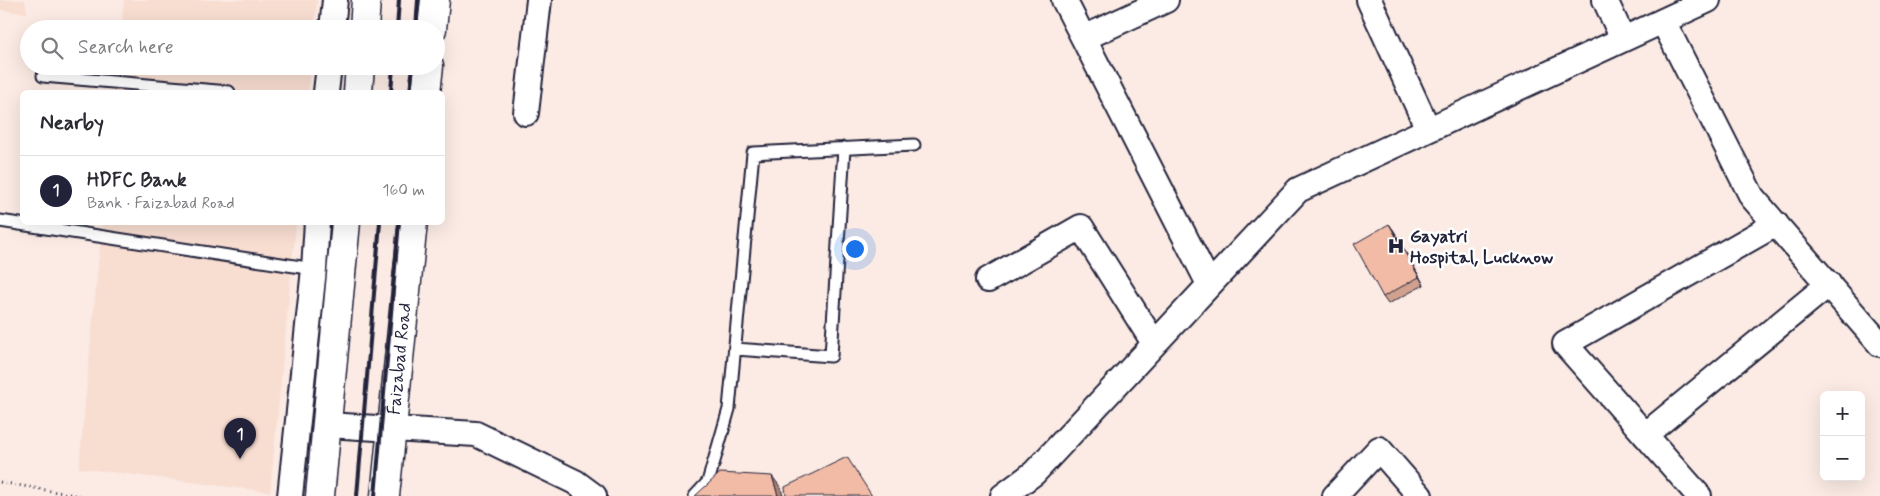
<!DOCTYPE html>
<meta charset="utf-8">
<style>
:root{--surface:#fff;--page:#f2f2f3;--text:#2b2b33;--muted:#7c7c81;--line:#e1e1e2;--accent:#22223b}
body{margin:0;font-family:Mynerve,sans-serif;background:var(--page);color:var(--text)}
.controls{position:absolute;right:15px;bottom:15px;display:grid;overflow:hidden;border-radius:8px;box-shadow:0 5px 20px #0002}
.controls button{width:45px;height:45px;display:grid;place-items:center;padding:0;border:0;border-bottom:1px solid var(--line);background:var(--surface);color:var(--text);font:25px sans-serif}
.you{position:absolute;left:854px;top:248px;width:18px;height:18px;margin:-12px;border:4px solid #fff;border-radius:50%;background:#1a73e8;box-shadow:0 0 0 8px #1a73e833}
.badge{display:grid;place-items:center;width:32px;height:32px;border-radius:50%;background:var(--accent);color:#fff;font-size:16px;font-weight:700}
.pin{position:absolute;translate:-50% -41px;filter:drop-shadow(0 1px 2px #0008)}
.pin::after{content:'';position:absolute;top:26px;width:18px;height:15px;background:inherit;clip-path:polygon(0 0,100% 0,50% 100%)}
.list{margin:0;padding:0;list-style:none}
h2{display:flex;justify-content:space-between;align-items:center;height:65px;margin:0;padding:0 20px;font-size:21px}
h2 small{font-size:16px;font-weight:400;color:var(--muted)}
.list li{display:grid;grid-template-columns:32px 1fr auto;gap:15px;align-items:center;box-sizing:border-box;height:70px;padding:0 20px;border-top:1px solid var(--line)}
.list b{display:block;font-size:19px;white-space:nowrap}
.list p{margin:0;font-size:16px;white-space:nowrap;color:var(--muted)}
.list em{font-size:16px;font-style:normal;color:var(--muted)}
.icon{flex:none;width:28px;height:28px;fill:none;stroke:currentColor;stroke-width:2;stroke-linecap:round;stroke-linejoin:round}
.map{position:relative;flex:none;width:1880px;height:496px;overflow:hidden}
.search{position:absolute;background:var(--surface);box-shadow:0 5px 20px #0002;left:20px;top:20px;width:425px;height:55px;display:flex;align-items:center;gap:12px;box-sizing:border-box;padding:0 18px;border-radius:28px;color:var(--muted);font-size:19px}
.panel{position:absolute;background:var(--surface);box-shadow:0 5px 20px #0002;left:20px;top:90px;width:425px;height:135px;border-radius:8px}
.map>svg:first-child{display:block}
.built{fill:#f8ddd1}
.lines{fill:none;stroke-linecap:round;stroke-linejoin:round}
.service-casing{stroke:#22223b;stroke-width:15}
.minor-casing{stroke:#22223b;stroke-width:28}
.primary-casing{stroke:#22223b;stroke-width:31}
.path{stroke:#22223b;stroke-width:3;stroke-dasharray:1 4;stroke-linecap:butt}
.service{stroke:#fff;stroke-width:11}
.minor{stroke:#fff;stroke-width:24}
.primary{stroke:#fff;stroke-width:28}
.rail{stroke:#22223b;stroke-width:4}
.wall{fill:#d0a18f;stroke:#22223b}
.shaded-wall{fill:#a98374;stroke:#22223b}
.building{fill:#f2bba6;stroke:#22223b}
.labels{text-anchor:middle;stroke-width:5;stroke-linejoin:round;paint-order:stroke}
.poi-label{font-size:18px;font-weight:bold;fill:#22223b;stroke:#fff;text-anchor:start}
.street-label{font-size:18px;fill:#22223b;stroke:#fff}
</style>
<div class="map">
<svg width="1880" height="496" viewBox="0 0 1880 496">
<rect width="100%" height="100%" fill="#fbebe4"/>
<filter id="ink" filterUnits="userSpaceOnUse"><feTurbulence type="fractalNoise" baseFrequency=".02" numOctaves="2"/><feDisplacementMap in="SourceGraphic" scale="10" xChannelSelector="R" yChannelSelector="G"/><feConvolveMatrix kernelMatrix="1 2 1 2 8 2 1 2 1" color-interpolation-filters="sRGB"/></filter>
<g filter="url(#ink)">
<path class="built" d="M0,0H25L27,13L0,10Z
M124,0H317L314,29H121Z
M117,66H311L308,92H115Z
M102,223H296L270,492L79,468Z"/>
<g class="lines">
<g class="service-casing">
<path id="service" d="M43,76L229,92
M0,221L314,269
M735,349L831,356L844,148
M695,496L708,482L729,409L753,153L914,145"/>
</g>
<g class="minor-casing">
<path id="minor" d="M1064,0L1209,284
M1369,0L1428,129
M1605,0L1623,39
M1663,21L1752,197L1880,344
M332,29L335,0
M1084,38L1166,0
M326,92L329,66
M526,113L539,0
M988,280L1081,227L1154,343
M327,425L476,434L575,482L594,496
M1645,435L1829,284
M290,496L314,269L317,222
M1003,496L1034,473L1298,190L1708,0
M1335,496L1379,449L1420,496
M1699,496L1565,344L1776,224"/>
</g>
<g class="primary-casing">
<g id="primary">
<path d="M364,29L366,0"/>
<path d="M432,29L435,0"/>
<path d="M358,92L360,66"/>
<path d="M426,92L429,66"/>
<path d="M320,496L346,222"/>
<path id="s1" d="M385,496L413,222"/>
</g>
</g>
<path class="path" d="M0,482L80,496"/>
<use href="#service" class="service"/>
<use href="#minor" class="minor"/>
<use href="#primary" class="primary"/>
<path class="rail" d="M397,29L399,0
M416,29L418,0
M391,92L393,66
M410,92L413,66
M357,496L380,222
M375,496L399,222"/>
</g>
<path class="wall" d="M1389,224L1394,231L1424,285L1388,304L1383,297Z"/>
<path class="shaded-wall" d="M1389,224L1394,231L1424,285L1419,277Z
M772,476L781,488L783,496H778Z"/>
<path class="building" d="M1389,224L1419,277L1383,297L1354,244Z
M847,457L872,496H786L785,487Z
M720,473L772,476L778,496H695Z"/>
</g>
<defs>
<g id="hospital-bare" transform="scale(1.35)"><path d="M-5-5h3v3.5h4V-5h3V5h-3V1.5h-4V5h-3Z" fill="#22223b" stroke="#fff" stroke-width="2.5" paint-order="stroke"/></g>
</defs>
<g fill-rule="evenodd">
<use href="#hospital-bare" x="1396" y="246"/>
</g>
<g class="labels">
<g class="poi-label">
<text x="1410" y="242">Gayatri<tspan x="1410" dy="21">Hospital, Lucknow</tspan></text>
</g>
<g class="street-label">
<text dy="6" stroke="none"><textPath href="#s1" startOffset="138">Faizabad Road</textPath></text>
</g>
</g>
</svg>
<div class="controls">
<button>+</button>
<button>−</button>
</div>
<div class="you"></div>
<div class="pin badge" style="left:240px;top:459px">1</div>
<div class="search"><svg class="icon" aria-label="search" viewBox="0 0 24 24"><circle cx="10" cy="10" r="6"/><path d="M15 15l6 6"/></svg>Search here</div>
<section class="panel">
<h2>Nearby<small></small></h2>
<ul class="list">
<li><span class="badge">1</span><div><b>HDFC Bank</b><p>Bank · Faizabad Road</p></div><em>160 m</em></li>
</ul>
</section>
</div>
